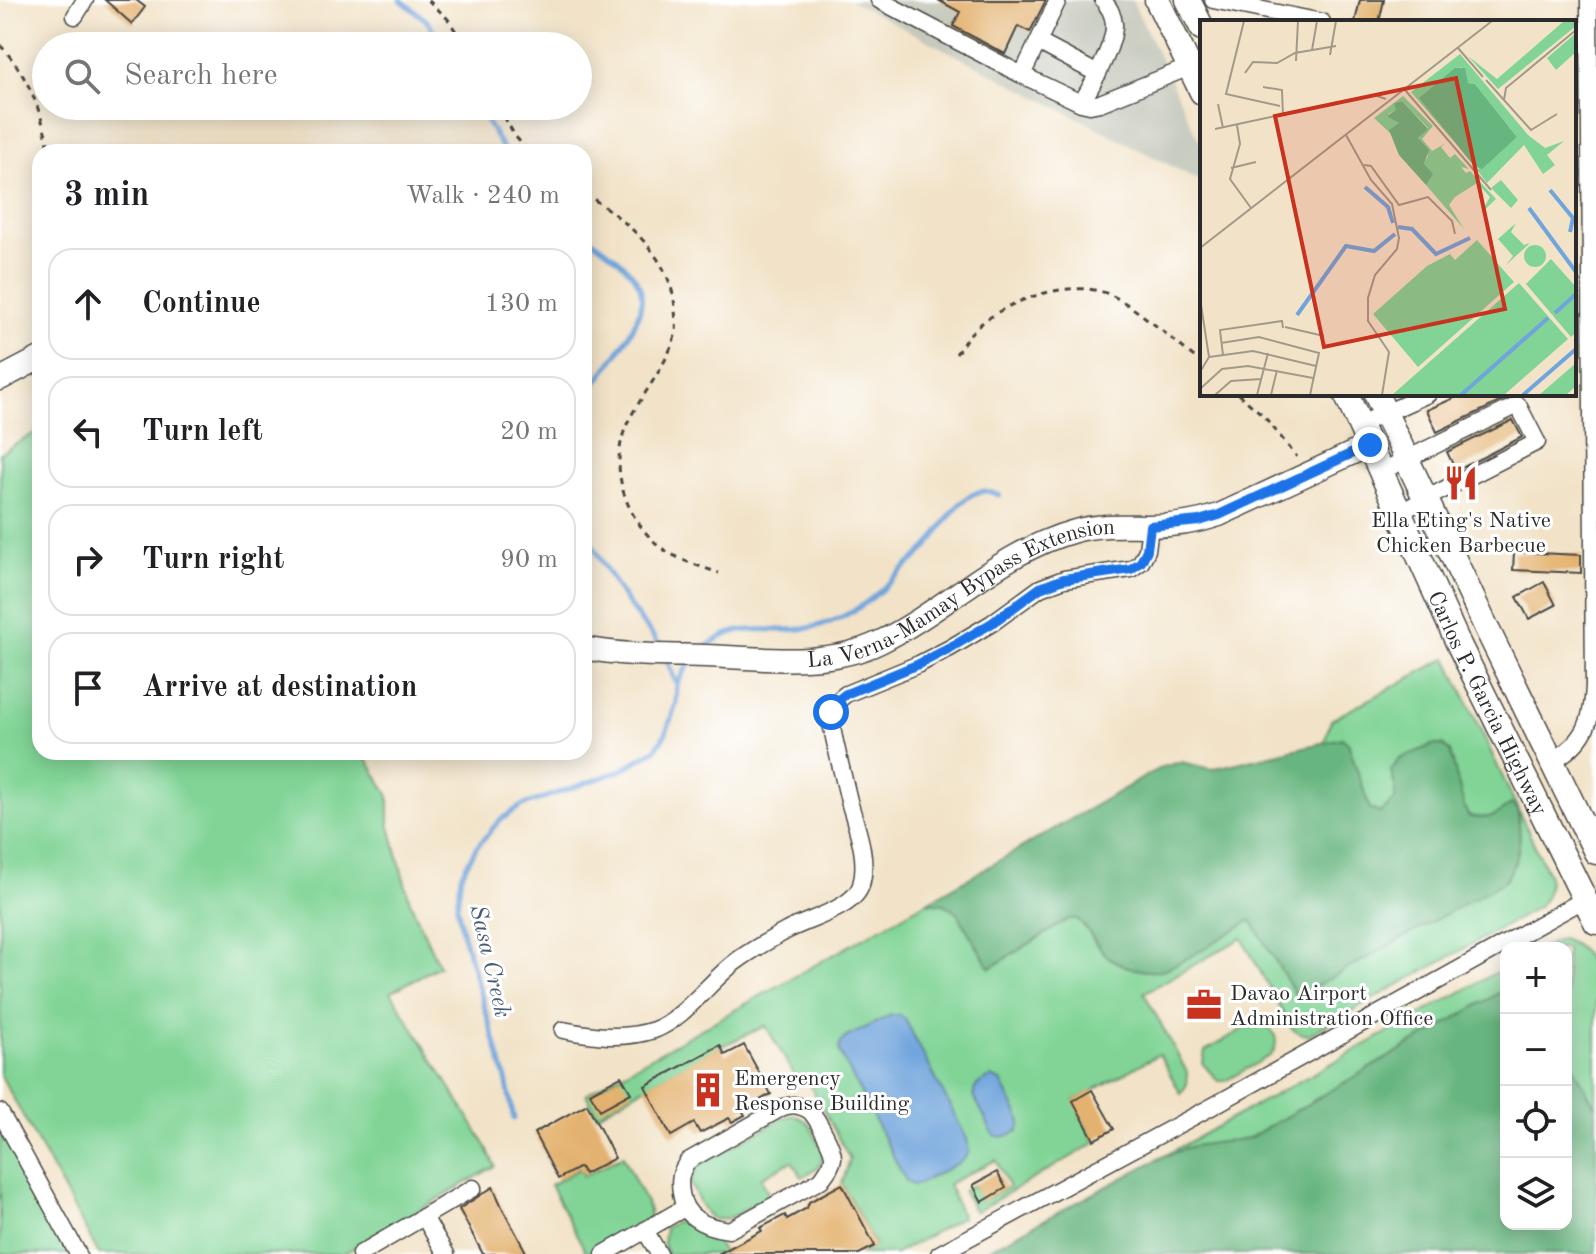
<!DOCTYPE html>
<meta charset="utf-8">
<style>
:root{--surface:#fff;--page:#f2f2f2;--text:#202124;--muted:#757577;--line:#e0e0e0}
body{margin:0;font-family:"Old Standard TT",serif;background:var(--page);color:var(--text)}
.controls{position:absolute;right:24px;bottom:24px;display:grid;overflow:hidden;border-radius:16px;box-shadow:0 4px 20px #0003}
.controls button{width:72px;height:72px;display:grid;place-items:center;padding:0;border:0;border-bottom:2px solid var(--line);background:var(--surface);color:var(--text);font:40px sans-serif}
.stop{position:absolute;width:24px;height:24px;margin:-18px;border:6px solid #1a73e8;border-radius:50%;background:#fff}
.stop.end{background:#1a73e8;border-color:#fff;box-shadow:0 2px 8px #0008}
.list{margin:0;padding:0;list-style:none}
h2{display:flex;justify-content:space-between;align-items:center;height:104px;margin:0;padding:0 32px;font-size:34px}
h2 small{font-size:26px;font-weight:400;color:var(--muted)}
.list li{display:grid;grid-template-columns:52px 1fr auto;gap:24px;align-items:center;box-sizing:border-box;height:112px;margin:0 16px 16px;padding:0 16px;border:2px solid var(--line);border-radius:24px}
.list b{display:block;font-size:30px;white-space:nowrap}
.list em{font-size:26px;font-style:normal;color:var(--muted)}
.icon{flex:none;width:44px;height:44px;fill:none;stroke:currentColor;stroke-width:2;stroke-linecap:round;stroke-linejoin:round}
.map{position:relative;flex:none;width:1596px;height:1254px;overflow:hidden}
.search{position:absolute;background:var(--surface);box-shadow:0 4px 20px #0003;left:32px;top:32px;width:560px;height:88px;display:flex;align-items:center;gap:20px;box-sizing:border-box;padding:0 28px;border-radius:44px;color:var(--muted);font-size:30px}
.panel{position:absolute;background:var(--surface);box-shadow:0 4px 20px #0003;left:32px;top:144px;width:560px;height:616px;border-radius:24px}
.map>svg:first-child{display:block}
.industrial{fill:#c3c6b9}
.green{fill:#81d496;stroke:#568060;stroke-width:2}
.forest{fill:#68b67f;stroke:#4a7055;stroke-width:2}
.water{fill:#6fa4dc;stroke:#4d6884;stroke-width:2}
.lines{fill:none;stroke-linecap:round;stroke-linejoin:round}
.stream{stroke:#6fa4dc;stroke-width:5}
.building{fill:#e4b26f}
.minor-casing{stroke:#494743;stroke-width:19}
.major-casing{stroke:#494743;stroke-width:25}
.highway-casing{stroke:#494743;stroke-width:27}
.path{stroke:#494743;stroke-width:3;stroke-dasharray:6 6;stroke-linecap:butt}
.minor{stroke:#fff;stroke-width:16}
.major{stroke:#fff;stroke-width:22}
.highway{stroke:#fff;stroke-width:24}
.route{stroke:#1a73e8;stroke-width:10}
.labels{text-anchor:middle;stroke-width:6;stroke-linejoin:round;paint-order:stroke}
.poi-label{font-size:22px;fill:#2b2b2b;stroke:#fff;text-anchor:start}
.street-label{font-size:22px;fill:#2b2b2b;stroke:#fff}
.water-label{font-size:24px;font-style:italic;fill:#465b72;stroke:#fff}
.inset-river{fill:none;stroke:#6fa4dc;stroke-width:4}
.inset-road{fill:none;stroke:#a29989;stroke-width:2}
.view{fill:#c8321e;fill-opacity:0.15;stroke:#c8321e;stroke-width:4}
.inset-edge{fill:none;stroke:#2b2b2b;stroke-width:4}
</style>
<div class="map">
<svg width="1596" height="1254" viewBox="0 0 1596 1254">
<rect width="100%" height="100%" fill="#fff"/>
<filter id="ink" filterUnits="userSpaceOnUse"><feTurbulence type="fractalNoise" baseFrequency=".0125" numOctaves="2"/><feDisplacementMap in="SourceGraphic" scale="16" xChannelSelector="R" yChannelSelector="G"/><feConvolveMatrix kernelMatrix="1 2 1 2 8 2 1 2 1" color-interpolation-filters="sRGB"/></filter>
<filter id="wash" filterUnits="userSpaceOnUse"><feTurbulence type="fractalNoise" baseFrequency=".006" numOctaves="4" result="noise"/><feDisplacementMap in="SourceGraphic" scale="32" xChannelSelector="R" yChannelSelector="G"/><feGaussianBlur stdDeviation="1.8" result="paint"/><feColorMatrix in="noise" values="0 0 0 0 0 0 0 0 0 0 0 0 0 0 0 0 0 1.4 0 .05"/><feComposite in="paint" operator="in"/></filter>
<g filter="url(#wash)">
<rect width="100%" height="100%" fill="#f2e3c8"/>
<path class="industrial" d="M849,0H1132L1202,147V182Z"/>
<path class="green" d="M40,430V752H363L389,796V823L410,902L439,966L391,992L486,1146L495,1166L343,1254H99L0,1074V453Z
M1447,658L1549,876C1549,894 1545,903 1530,912L1308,1035C1295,1034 1287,1026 1284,1015L1242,938L1144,993L1188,1074L1187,1084L1181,1094L1159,1054L1074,1101L1095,1143L975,1212L964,1193V1190L973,1185L982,1201L1009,1187L996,1160L948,1184L962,1217L896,1254H859L875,1245L842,1184L850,1159L805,1076L797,1080L766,1026C707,1051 652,1082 597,1115L586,1094L927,902L944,904L957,913L990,968L1069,919H1077L1084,925L1098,947L1181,961L1251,919L1297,997L1515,864C1522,837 1521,831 1511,805C1496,816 1488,820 1468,816L1464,806L1391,771L1395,786V800L1380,813L1370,809L1348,743L1341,738L1324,743L1331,720Z
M1561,939C1581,945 1588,957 1596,974V1108L1566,1053V948H1541Z
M1506,967V989L1249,1138L1164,1156Z
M1254,1023C1273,1023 1282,1040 1271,1055L1225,1081H1218L1203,1064L1205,1051Z
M794,1115L808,1122L823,1151L822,1161L817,1168L802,1177L792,1161L761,1178L769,1195C755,1203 723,1227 710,1217C701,1210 696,1193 690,1183L698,1165L785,1117Z
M0,1129L69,1254H0Z
M623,1156L649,1209V1218L644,1224L587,1254L550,1185L579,1169L584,1176Z
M679,1220L689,1222L717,1242L724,1254H667L663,1243L665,1228Z"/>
<path class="forest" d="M1342,738L1348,743L1370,809L1380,813L1395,800V786L1391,771L1399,759L1432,745H1442L1450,751L1464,806L1468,816C1488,821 1496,816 1511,804L1517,809C1522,838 1521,855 1505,881L1297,997L1251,920C1229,932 1178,968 1157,971C1144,972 1126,968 1114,961C1097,951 1092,931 1077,919H1069L990,968L957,913L944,904L927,902L1162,767L1181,762L1212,769Z
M1506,989V1224H1566V1053L1596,1108V1254H980L1164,1156L1193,1146L1249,1138Z"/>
<path class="water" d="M891,1015H899L905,1019L967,1139L969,1152L962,1161L919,1184L912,1185L906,1181L839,1051L840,1044L845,1038Z
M991,1077L1001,1081L1020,1118L1021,1124L1018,1131C1009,1135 1002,1140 993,1134L974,1096C973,1084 982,1082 991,1077Z"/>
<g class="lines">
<path class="stream" d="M401,0L426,20L445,46
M477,106L505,152
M584,234C603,248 628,263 639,285C654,317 600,374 584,400
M584,528C597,554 610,578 626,601C637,618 651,631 661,648
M703,649C741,619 759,634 801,629C827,626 848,616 868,601C880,592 890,582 900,572C909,564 919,556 927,547C940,532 956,500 976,493C984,489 991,492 999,495
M677,684L690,662
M514,1119L506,1079L463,935L457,906L461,875L476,848L499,821L521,806L620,771L655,750L666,733L676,704L677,685L667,661"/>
</g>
<g id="blocks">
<path class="building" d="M105,0H136L145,7L132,24Z
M938,0H1046L1030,32L1018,26L1005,54L953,26L960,12Z
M1360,0H1384L1379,22H1355Z
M1463,394H1509L1510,397L1437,432L1427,410Z
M1513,420L1522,437L1456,471L1447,452Z
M1514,552L1581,555V573L1513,570Z
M1544,582L1556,605L1529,619L1517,597Z
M720,1045L725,1055L744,1045L771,1094L742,1110L745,1115L732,1122L729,1118L700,1133L694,1123L671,1136L645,1086Z
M621,1076L631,1093L600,1110L590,1093Z
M1092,1090L1114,1129L1094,1140L1073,1101Z
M587,1104L615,1158L584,1174L580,1167L558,1179L534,1133Z
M997,1172L1006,1188L982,1202L973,1185Z
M842,1184L875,1246L859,1254H718L762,1231L760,1228L785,1215L787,1219L807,1208L809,1202Z
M493,1187L502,1207L527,1254H483L459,1209Z"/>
</g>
</g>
<g filter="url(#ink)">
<use href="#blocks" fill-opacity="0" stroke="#494743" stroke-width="2"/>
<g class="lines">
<g class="minor-casing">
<path id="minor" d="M879,0L1022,75L1081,103L1090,105L1100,103L1202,62
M1213,0L1322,22
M75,16L85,0
M1038,42L1098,74
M1022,75L1058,0
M1081,103C1092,86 1115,44 1114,24C1113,13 1109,8 1103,0
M1361,424L1428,394
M1382,471L1518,405L1537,442L1400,512
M1551,762C1585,742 1592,724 1594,686L1589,0
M563,1030C593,1036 624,1040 654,1030C684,1019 708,983 734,963C749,951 768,941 786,931C807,919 854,909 861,885C869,858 856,826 849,801C843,775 836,749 831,723C831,709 835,702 846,694L919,664L950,648L992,623L1040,588L1064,579L1131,569L1141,562L1147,550L1150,526
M793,1105C800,1106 806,1107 811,1112C817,1119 834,1148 833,1158C832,1166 826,1173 821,1180L729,1230C705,1227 684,1218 681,1193C679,1180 680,1172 688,1161L783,1107Z
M0,1112L78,1254
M424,1217L446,1254
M645,1230L659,1254
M360,1254L473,1188
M604,1254L684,1208
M939,1254L1213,1106L1585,899"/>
</g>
<g class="major-casing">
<g id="major">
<path d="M0,379L40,358"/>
<path id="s1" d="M584,648C624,656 665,655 706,656C762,658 827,668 880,642C947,609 1001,551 1075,531C1099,524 1123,526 1148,526C1173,526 1196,523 1219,515L1370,445"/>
</g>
</g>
<g class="highway-casing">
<g id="highway">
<path d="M1157,0L1202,92"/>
<path d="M1188,0L1202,28"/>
<path id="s2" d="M1346,394L1459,645L1596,922"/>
<path d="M1376,394L1488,631L1596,852"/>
</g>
</g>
<path class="path" d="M428,0L448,19L465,46
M0,45C29,76 41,111 50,152
M498,106L515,136L529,152
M584,193C625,219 671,256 675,308C675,316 677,325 676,332C669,362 644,392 630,418C607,461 622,514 658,545C674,559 699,566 719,573
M956,354C962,346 967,336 975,329C1006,300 1073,276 1113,296C1142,311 1175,343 1202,363
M1238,394L1263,415L1297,457"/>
<use href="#minor" class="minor"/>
<use href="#major" class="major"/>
<use href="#highway" class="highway"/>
</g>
</g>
<g class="lines" filter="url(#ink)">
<path class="route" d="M831,712L837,701L846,694L919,664L950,648L992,623L1040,588L1064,579L1131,569L1141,562L1147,550L1150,526L1199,521L1219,515L1370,445"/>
</g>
<defs>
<g id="restaurant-bare" transform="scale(2.76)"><path d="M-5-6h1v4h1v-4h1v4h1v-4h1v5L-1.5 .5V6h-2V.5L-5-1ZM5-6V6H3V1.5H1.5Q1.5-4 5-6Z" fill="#c8321e" stroke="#fff" stroke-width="2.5" paint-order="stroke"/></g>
<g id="office-bare" transform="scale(2.76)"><path d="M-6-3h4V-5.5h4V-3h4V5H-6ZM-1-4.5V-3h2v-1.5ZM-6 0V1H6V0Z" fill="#c8321e" stroke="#fff" stroke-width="2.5" paint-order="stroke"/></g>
<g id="building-bare" transform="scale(2.76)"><path d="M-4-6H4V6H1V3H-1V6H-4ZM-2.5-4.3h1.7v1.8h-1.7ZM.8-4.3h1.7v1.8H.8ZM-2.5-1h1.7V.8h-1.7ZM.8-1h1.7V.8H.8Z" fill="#c8321e" stroke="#fff" stroke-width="2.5" paint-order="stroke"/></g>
</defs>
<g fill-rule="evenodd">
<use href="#restaurant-bare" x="1461" y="483"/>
<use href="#office-bare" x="1204" y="1005"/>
<use href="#building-bare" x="708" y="1090"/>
</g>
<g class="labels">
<g class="poi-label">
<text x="1461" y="527" text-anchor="middle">Ella Eting's Native<tspan x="1461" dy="25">Chicken Barbecue</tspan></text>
<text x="1230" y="1000">Davao Airport<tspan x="1230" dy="25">Administration Office</tspan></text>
<text x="734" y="1085">Emergency<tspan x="734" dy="25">Response Building</tspan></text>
</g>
<g class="street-label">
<text dy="8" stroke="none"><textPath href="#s1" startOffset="394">La Verna-Mamay Bypass Extension</textPath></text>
<text dy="8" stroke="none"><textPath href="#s2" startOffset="340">Carlos P. Garcia Highway</textPath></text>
</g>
<g class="water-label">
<text transform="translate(491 961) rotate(77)" y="8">Sasa Creek</text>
</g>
</g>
<g transform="translate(1200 20)">
<rect width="376" height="376" fill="#f2e3c8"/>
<path d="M364,1H376V6L298,69L268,36L297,59ZM376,13V32L356,50L347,38ZM260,34L328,115L345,128L364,121L347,135L355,145L343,154L324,125L287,163L274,146L278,149L317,117L275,64L268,63L261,47L220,78L255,123L211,72ZM203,76L233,106L222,119L232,131L246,123L241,127L250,138L255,134L269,149L261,147L266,153L270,151L296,179L281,193L290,177L277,163L255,177L249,185L264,209L226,165L224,143L228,136L218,118L228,108L202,81L194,83L197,90L188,94L199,103L190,113L174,98ZM301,160L318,180L311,188L291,168ZM316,203L311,212L324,225L330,223L306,245L313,236L298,219ZM277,220L314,262L218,347L173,294L227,246L250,234L255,240ZM324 236a11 11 0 1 1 22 0a11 11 0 1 1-22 0ZM351,239L376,267V313L371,317L326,264ZM319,263L368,319L304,375H192ZM376,343V366L366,375H339Z" fill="#81d496"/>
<path d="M255,48H265L268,63L275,64L317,117L282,149L274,146L219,78ZM202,81L228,109L218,118L229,130L224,144L233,154L226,165L199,135L189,110L199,103L187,96L196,90L194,83Z" fill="#68b67f"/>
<path class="inset-river" d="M165,167L188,187L193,203M350,170L373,198L370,212M329,188L376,252M198,207L212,209L236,234L270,218M355,293L376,274M97,295L146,226L174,231L195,214M261,375L348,298M323,375L376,329"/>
<path class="inset-road" d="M44,1L26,74L80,86M258,28L283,57M112,30L117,1M130,35L136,1M96,41L98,1M45,53L53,42L77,43L95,33L136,26M286,60L331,110L357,94M63,67L82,70L83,96M205,70L291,170M304,80L306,68L376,10M18,84L23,108M37,105L40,124L30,159L51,188M15,109L174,75L186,79M146,115L171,160L192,184L199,218L197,229L175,255L168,278V301L189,332L182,375M164,145L171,146L199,185L228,177L252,201L255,214M31,148L56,142M0,228L292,1M0,278L9,337L0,352M85,307L124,316M21,323L59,317L119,333L110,375M23,335L20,310L82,301L83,308M9,337L53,331L116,346M0,369L22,349L48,346L113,358M15,375L31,361L61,359M57,375L68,333M71,375L77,350"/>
<path class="view" d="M256,58L305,289L124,327L75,96Z"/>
<rect width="376" height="376" class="inset-edge"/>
</g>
</svg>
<div class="controls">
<button>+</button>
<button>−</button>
<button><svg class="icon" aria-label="locate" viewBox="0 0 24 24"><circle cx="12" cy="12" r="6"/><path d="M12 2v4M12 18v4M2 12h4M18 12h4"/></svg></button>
<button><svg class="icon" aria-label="layers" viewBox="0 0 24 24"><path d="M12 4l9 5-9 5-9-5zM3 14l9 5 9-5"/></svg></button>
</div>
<div class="stop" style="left:831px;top:712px"></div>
<div class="stop end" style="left:1370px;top:445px"></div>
<div class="search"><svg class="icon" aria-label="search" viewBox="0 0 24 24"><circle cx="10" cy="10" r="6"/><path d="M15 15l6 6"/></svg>Search here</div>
<section class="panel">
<h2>3 min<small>Walk · 240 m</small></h2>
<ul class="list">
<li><svg class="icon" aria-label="ahead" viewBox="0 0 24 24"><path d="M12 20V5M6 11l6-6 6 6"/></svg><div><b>Continue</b></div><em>130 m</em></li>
<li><svg class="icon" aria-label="left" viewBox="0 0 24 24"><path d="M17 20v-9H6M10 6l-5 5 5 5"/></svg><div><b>Turn left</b></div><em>20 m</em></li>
<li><svg class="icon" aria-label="right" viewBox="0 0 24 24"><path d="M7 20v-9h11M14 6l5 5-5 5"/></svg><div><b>Turn right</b></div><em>90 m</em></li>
<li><svg class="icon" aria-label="arrive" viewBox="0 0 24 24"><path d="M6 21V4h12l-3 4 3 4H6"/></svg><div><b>Arrive at destination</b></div></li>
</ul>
</section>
</div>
